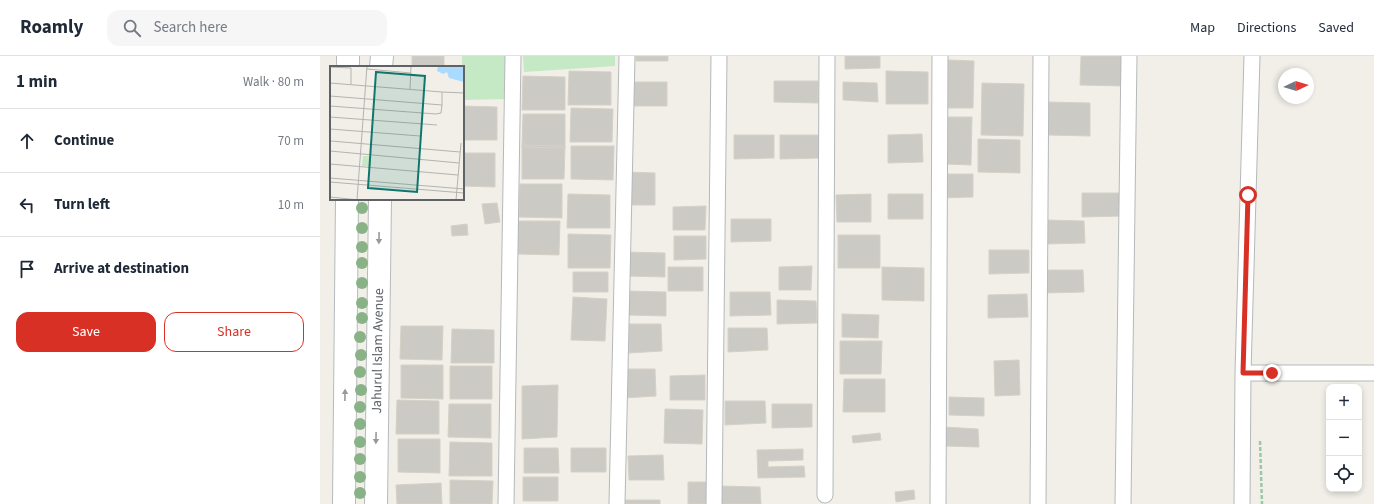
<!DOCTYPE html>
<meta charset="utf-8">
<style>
:root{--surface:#fff;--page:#f6f6f7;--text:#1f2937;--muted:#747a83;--line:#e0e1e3;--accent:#d93025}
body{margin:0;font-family:"Source Sans 3",sans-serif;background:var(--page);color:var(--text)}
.controls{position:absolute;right:12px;bottom:12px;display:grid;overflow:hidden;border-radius:8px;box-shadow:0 2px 6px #0003}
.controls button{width:36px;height:36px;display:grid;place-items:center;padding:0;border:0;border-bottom:1px solid var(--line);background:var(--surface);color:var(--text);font:20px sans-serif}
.compass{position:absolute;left:958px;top:12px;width:36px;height:36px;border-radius:50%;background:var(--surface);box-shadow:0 2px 6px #0003;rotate:86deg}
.stop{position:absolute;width:12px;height:12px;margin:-9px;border:3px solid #d93025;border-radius:50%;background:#fff}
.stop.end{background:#d93025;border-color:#fff;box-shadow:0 1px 4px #0008}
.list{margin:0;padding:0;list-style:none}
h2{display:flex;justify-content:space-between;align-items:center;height:52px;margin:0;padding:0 16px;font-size:17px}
h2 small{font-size:13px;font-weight:400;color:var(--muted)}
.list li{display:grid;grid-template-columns:26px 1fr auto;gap:12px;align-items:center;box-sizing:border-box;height:64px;padding:0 16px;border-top:1px solid var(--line)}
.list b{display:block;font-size:15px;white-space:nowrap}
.list em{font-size:13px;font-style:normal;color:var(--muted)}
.actions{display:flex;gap:8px;padding:12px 16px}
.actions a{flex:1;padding:9px 0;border:1px solid var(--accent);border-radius:12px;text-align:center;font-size:14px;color:var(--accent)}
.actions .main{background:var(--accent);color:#fff}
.icon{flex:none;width:22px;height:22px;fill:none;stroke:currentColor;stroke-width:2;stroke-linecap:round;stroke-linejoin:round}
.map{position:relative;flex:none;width:1054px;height:448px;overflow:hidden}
header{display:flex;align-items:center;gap:24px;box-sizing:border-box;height:56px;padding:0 20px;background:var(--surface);border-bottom:1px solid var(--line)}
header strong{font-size:19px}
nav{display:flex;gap:22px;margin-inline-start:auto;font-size:14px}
.search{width:280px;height:36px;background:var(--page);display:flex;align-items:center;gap:10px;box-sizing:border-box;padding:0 14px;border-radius:12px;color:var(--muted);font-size:15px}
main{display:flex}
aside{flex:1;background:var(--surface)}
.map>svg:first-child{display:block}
.green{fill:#c5e8c5}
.building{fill:#cccac5;stroke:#d6d1c6}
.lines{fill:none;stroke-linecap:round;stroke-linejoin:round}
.street-casing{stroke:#b5b8bc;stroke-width:17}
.secondary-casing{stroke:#b6babf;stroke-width:24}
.path{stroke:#9cc7a9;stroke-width:2.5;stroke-dasharray:4 2;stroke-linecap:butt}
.street{stroke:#fff;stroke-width:15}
.secondary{stroke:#fff;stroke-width:22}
.tree{fill:#89b387}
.oneway{fill:#979a9d}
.route{stroke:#d93025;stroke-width:5}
.labels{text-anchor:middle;stroke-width:4;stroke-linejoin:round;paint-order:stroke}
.street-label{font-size:14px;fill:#5f6368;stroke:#fff}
.inset-road{fill:none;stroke:#b3b3b1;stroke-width:1}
.view{fill:#0f766e;fill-opacity:0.15;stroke:#0f766e;stroke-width:2}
.inset-edge{fill:none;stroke:#5f6368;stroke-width:2}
</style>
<header>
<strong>Roamly</strong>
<div class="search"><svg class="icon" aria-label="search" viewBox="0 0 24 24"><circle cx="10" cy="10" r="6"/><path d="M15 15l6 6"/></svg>Search here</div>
<nav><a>Map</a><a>Directions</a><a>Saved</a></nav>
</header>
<main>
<aside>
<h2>1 min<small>Walk · 80 m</small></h2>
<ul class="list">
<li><svg class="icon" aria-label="ahead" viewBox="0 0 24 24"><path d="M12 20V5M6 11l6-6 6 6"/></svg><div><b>Continue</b></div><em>70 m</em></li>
<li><svg class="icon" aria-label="left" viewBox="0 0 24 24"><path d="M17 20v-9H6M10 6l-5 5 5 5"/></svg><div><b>Turn left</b></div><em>10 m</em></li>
<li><svg class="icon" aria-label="arrive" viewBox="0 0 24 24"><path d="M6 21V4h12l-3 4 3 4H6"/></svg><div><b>Arrive at destination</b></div></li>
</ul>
<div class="actions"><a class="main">Save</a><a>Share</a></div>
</aside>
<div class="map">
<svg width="1054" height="448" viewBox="0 0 1054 448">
<rect width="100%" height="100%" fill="#f1efe8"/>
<path class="green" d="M142,0H186V43L143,44Z
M203,0H295V10L204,16Z"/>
<path class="building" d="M92,0H124V11H92Z
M316,0H348V5H316Z
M525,0H560V12L525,13Z
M761,0H802V30L760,29Z
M628,4L654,5L653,52H627Z
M249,15L291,16V49H248Z
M566,15L608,16V48H566Z
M203,20L245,21V54H202Z
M454,25H498V47L454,46Z
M312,26H347V50H312Z
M523,26L557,27L558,46L523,44Z
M662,27L704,28L703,80L661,79Z
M728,46L770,47V80L728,79Z
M143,50L177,51V84H143Z
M251,52L293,53L292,86H250Z
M203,58H245V92L202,91Z
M625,61H652L651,109L625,108Z
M602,78L603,106L568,107V79Z
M414,79H454V102L414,103Z
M460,79H500L501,102L460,103Z
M658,83L700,84V117L658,116Z
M202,89L245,90L244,123H202Z
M251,90H294L293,124L251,123Z
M143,97H175V131L143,130Z
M306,116L335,117V149H305Z
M621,118H653V141L620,142Z
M200,128H242V162L199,161Z
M762,137H801L802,160L762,161Z
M248,138L290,139V172H247Z
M551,138V166H517L516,139Z
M568,138H603V163H568Z
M177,147L180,166L165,168L162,148Z
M386,150L385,174H353V151Z
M411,163H451V185L411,186Z
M725,164L764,165L765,187L725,188Z
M197,165H240L239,199L197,198Z
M147,168L148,179L132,180L131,170Z
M248,178L291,179L290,212H248Z
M518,179H560V212H518Z
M354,180H386V203L354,204Z
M669,194H709V217L669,218Z
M307,196L345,197V221L306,220Z
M492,210L491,234H459V211Z
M348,211H383V235H348Z
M562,211L604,212V245L562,244Z
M724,214H763L764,236L724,237Z
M253,216H288V236H253Z
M308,235L346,236V260L307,259Z
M410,236H450L451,259L410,260Z
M707,238L708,261L668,262V239Z
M253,241L287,243L285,285L251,284Z
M457,244L496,245L497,267L457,268Z
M522,258L559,259L558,282L522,281Z
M309,268H341L342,295L309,297Z
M81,270H123L122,304L80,303Z
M408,272H447L448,294L408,296Z
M132,273L174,274V307H131Z
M520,285H562L561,318H520Z
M699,304L700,339L675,340L674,305Z
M81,309H123V343L81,342Z
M130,310H172V343H130Z
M303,313H335L336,340L303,342Z
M385,319V344H350V320Z
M524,323H565V356H523Z
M238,329L237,381L202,383V330Z
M629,341L664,342V360L629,359Z
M77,344L119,345V378H76Z
M405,345H445L446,367L405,369Z
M129,348H171V382L128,381Z
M452,348H492V371L452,372Z
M345,353L383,354L382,388L344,387Z
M624,371L658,373L659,391L624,390Z
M560,377L561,384L533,387L532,380Z
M78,383H120V417L78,416Z
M130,386L172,387V420H129Z
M204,392H238L239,417H204Z
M251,392H286V416H251Z
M483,393V404L448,405V411L484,410L485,421L438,422L437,394Z
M343,399L344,424H309L308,400Z
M203,421H238V445H203Z
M130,424L173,425L172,448H130Z
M368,426H391V448H368Z
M121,427L122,448H77L76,429Z
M400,430L440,431L441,448H401Z
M594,434L595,443L576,446L575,436Z
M305,444H340V448H305Z"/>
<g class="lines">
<g class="street-casing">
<path id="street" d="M923,317H1054
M505,439L507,0
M186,448L193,0
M297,448L307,0
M394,448L399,0
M618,448L620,0
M718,448L721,0
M803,448L809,0
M922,448L923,317L932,0"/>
</g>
<g class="secondary-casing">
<path id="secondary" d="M28,11V0
M61,11L62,0
M24,448L27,143
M56,448L60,143"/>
</g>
<path class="path" d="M940,385L942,448"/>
<use href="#street" class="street"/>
<use href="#secondary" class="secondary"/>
</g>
<g class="tree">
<circle cx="42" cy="152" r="6"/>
<circle cx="42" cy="172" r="6"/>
<circle cx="42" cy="191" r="6"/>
<circle cx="42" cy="207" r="6"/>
<circle cx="42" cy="227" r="6"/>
<circle cx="42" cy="247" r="6"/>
<circle cx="42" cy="262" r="6"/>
<circle cx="40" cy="281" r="6"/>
<circle cx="41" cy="299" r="6"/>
<circle cx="40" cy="316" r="6"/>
<circle cx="41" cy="334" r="6"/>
<circle cx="40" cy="351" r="6"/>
<circle cx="40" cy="368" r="6"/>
<circle cx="40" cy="386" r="6"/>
<circle cx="40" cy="403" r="6"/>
<circle cx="40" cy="421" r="6"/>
<circle cx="40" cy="437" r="6"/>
</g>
<defs><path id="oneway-solid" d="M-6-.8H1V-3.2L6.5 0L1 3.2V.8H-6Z"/></defs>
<g class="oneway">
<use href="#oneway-solid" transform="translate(59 182) rotate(91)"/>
<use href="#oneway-solid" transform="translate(25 339) rotate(-89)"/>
<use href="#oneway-solid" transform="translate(56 382) rotate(91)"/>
</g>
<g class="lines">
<path class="route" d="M928,139L923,317H952"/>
</g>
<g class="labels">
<g class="street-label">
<text transform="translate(57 295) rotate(-89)" y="5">Jahurul Islam Avenue</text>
</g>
</g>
<g transform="translate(10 10)">
<rect width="134" height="134" fill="#f1efe8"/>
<path d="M33,90H41V100H32Z" fill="#c5e8c5"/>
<path d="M108,0H134V16L119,12L117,6L113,8L107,5Z" fill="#aadaff"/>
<path class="inset-road" d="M0,1L21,2V18M37,3L81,7M0,17L112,26V39L0,30M80,23L81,0M112,26L134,27M0,40L106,48L111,47L112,39M0,51L107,59M0,63L90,70M0,67V81M1,75L130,86M0,85L129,97M0,98L128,109M0,112L134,123M0,116L134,127M0,131L29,134M27,134L37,0M126,134L131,77"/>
<path class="view" d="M46,6L95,10L87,126L38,122Z"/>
<rect width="134" height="134" class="inset-edge"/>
</g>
</svg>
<div class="controls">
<button>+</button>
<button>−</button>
<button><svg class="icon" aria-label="locate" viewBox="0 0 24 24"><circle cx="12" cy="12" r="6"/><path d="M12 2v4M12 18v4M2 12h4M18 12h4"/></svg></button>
</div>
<svg class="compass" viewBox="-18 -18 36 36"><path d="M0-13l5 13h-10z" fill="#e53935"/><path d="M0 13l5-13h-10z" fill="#747a83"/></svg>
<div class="stop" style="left:928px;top:139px"></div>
<div class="stop end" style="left:952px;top:317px"></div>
</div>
</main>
